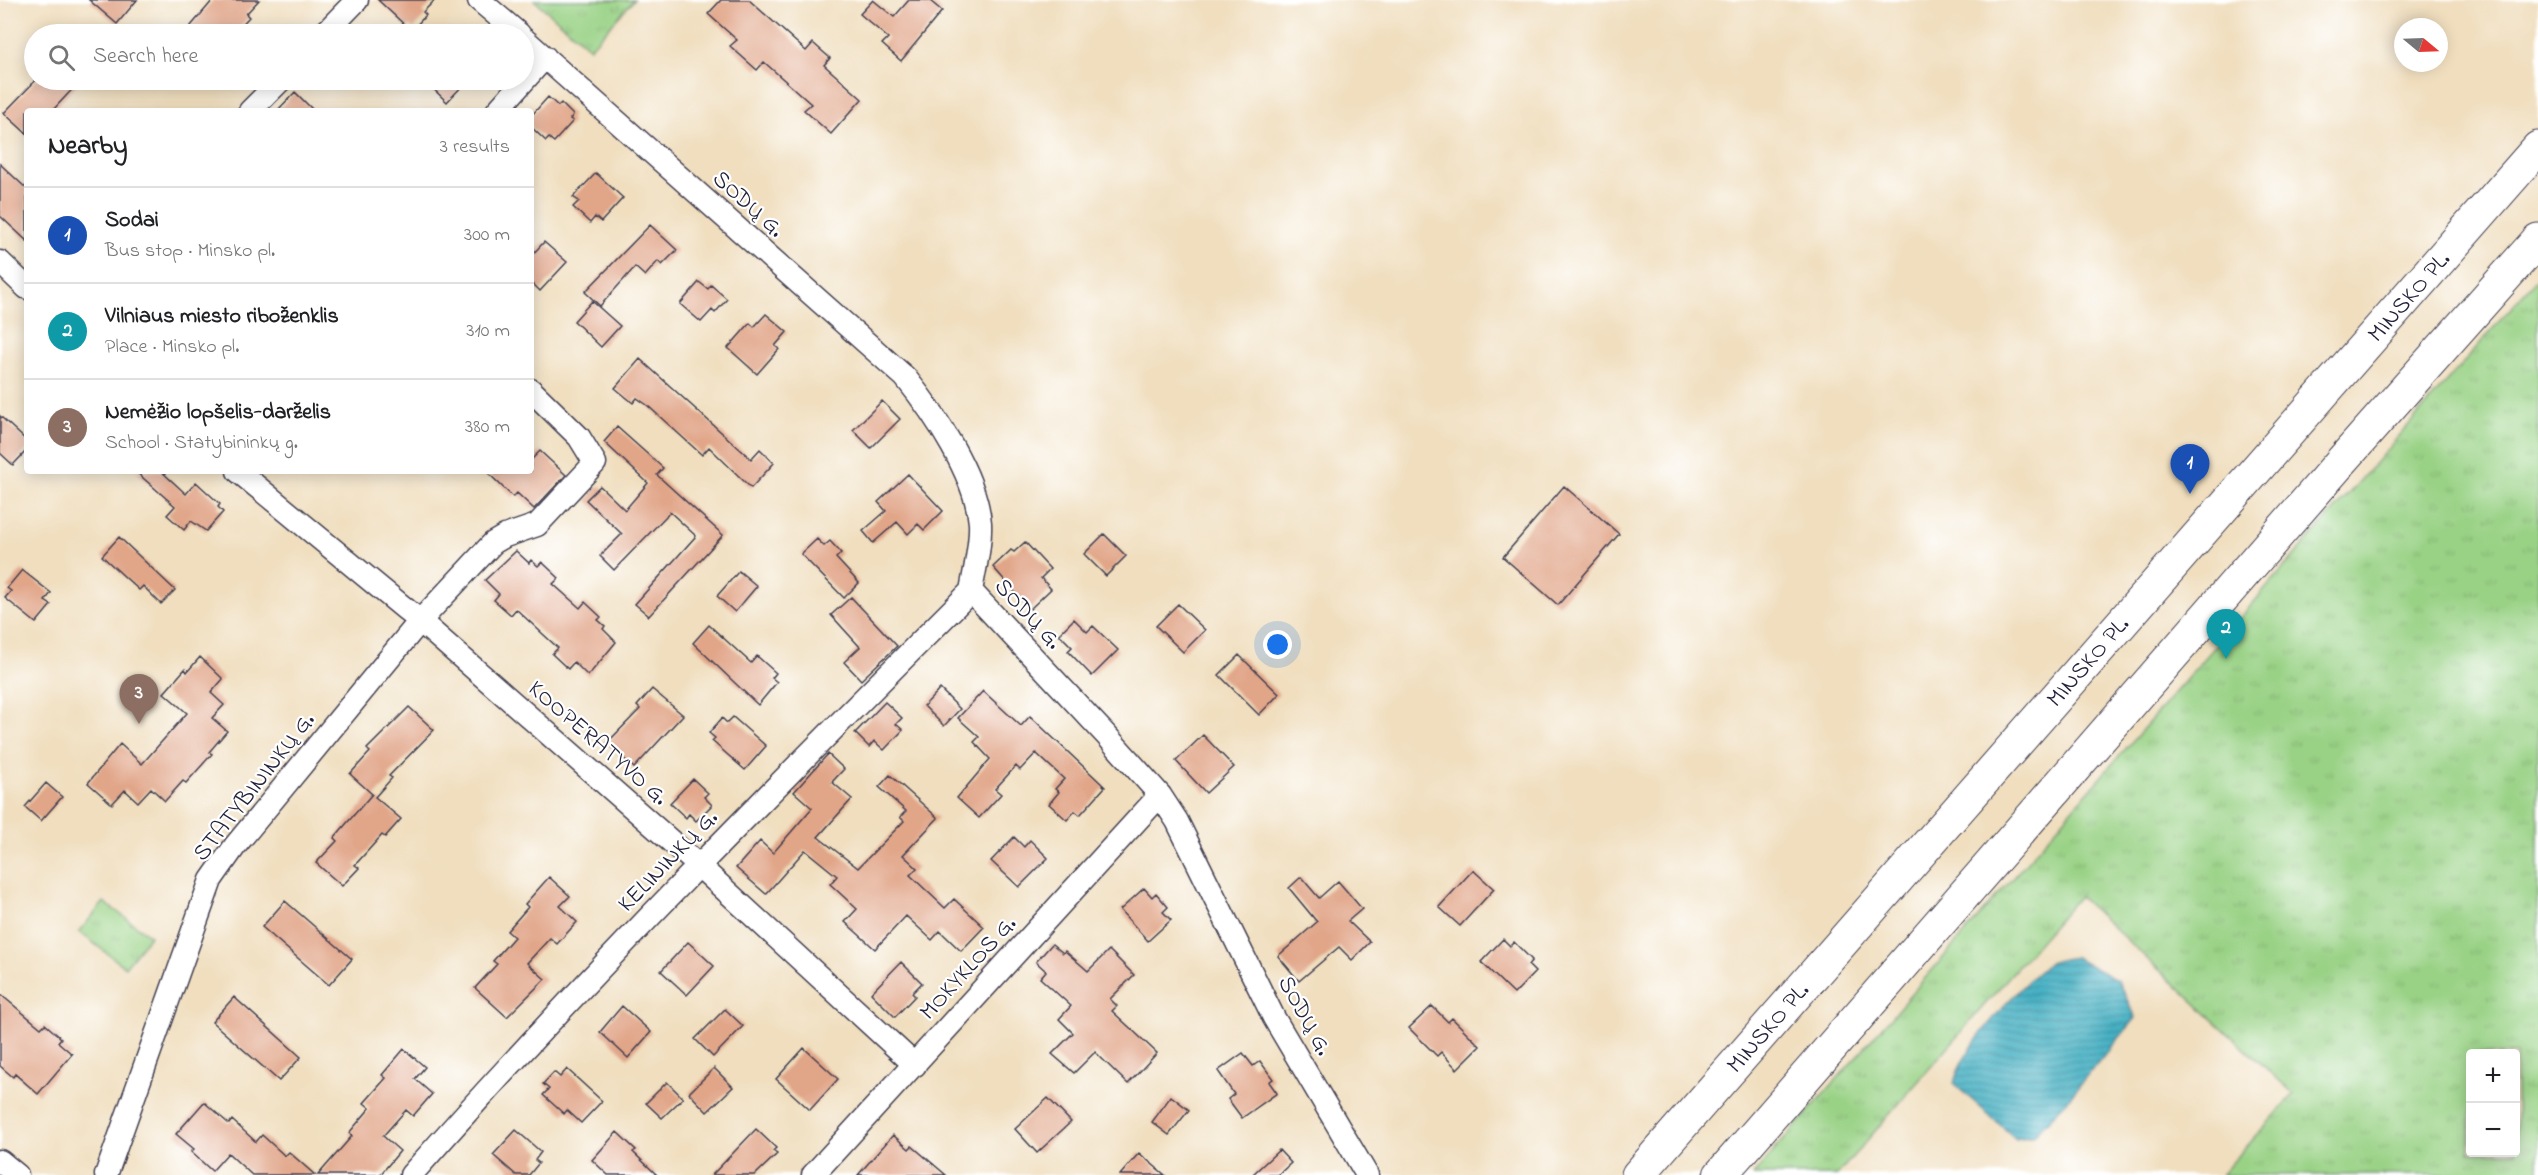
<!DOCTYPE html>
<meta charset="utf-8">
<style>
:root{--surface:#fff;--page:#f2f2f2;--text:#202124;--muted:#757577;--line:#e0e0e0;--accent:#0f766e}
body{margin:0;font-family:"Indie Flower",sans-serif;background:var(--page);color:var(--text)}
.controls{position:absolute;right:18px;bottom:18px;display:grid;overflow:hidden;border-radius:6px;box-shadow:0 3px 15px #0003}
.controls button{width:54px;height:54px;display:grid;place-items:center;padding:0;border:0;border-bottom:2px solid var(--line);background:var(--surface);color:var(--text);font:30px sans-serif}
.compass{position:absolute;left:2394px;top:18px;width:54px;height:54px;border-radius:50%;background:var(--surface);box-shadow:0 3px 15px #0003;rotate:109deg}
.you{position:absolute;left:1278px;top:645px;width:21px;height:21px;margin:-15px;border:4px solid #fff;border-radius:50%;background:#1a73e8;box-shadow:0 0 0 9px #1a73e833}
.badge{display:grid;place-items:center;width:39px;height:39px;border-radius:50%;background:var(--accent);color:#fff;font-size:20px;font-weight:700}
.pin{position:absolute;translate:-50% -50px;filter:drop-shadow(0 2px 3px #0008)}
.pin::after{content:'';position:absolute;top:32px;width:21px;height:18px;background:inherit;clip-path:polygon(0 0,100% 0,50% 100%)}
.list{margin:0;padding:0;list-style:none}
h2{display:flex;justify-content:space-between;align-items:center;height:78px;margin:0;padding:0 24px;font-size:26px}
h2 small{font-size:20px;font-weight:400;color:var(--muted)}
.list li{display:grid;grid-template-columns:39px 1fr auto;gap:18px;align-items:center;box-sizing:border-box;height:96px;padding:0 24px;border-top:2px solid var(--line)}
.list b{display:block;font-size:22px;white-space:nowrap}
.list p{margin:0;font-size:20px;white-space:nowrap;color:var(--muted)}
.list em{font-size:20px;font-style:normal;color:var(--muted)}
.icon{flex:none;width:33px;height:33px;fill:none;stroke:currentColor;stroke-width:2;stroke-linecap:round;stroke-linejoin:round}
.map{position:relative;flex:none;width:2538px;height:1175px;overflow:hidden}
.search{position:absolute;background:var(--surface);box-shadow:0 3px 15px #0003;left:24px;top:24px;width:510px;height:66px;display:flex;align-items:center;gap:15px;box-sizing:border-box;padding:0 21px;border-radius:33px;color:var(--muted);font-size:22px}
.panel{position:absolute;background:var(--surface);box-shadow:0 3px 15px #0003;left:24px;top:108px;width:510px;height:366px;border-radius:6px}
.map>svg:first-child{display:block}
.grass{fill:url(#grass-tufts);stroke:#5e7a60;stroke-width:1.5;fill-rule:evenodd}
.water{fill:url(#water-rules);stroke:#34697f;stroke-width:1.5}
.building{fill:#e1a588}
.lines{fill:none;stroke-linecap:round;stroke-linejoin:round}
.minor-casing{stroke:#413e4f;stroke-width:25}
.trunk-casing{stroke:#413e4f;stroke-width:35}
.minor{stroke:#fff;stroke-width:22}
.trunk{stroke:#fff;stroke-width:33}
.labels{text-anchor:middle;stroke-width:4.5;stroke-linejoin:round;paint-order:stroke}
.street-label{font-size:24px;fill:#22223b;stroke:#fff}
</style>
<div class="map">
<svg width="2538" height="1175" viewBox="0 0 2538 1175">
<defs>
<pattern id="grass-tufts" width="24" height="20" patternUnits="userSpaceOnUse" patternTransform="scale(1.5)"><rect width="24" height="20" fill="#99d285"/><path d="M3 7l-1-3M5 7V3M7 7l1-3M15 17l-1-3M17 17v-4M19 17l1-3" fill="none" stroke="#84b474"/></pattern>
<pattern id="water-rules" width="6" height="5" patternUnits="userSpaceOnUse" patternTransform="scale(1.5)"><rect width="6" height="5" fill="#45b0c3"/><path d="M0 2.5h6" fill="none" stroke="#398fa0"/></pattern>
</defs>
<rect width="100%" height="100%" fill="#fff"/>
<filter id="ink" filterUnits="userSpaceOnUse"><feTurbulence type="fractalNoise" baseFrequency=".0167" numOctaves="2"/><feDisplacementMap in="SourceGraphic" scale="12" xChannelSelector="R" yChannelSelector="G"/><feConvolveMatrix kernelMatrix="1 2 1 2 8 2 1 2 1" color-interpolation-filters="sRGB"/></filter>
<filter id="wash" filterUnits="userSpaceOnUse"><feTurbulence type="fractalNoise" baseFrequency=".008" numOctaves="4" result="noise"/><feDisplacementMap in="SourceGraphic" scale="24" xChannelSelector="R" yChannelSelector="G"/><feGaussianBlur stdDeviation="1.35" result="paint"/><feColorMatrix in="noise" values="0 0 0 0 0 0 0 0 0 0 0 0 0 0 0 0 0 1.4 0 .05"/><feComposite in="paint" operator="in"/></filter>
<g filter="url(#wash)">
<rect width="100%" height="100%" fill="#f0debe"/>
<path class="grass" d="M534,0H634L590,48Z
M2538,277V1175H2221L2294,1094L2079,896L1837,1175H1753ZM2470,1054H2516V1152H2470Z
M104,902L150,936L125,967L79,932Z"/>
<path class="water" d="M2075,957L2118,981L2136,1018L2063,1105L2033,1136L2016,1139L1954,1084C1959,1052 2021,983 2048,964C2054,959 2067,959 2075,957Z"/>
<g id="blocks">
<path class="building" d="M89,0H137L117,24Z
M213,0H259L246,14L249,17L236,31L232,28L227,34H184Z
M378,0H435L423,12L426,15L413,29L410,25L408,28Z
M721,0H749L806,51L813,43L830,58L824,65L862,99L831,134L804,110L811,104L764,62L757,70L730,46L737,40L708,14Z
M873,0L894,17L909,0H929L942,11L901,61L882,44L888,38L860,14Z
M36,80H81L52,111H27V134L4,113Z
M424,80H468L447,102Z
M295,92L314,111H277Z
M548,97L558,106L561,103L573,115L570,119L573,121L554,142L549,138L546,141L531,127V116Z
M0,164L27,189V241L0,216Z
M596,173L623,198L601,222L595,217L590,223L573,207L579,201L573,197Z
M650,225L677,250L662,265L658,261L645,276L635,267L600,306L585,292Z
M544,242L567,262L540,291L531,282V256Z
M699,282L708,289L711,285L727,299L715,313L712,310L701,322L680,304Z
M592,301L620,326L601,347L574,321Z
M766,314L787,332L775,346L779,349L757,374L728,348L750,323L754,327Z
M640,359L751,459L760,449L774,463L751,488L709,447L702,455L647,405L637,398L633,403L615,388Z
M882,401L900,419L871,448L853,430Z
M0,416L27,441V450L13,465L0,453Z
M617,427L663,468L657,475L723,535L649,616L635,604L696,536L670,512L614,570L600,556L622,534L586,500L600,486L625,510L648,483L604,442Z
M540,451L566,475L534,509L517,493L513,497L486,471H531V460Z
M135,471H161L186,494L196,482L220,504L218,507L223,512L206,531L191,521L184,530L167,515L175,506Z
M908,474L943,511L924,530L918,524L908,534L897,522L873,543L863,531L886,511L878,502Z
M1564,486L1619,534L1558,605L1503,557Z
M1104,534L1126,556L1106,576L1084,554Z
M119,537L175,590L161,604L143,586L139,590L102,556Z
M817,539L824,546L830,541L841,553L836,558L859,583L844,598L801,554Z
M1025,542L1050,569L1041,578L1051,589L1030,609L993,567L1011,550L1014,552Z
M516,551L529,563L531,560L538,566L542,562L559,578L553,584L580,608L585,602L601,617L598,620L605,626L603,629L616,642L588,676L574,662L568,669L552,654L558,648L516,609L511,615L494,600L499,594L485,580Z
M22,570L51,593L45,601L51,605L36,623L5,598L11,591L7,588Z
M739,571L757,586L735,612L717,596Z
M851,597L897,646L861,680L844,662L860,647L831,615Z
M1178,604L1205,630L1183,652L1156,626Z
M1074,619L1087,632L1093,626L1118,650L1092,676L1068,651L1072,647L1059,634Z
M709,625L751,663L757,656L776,673L772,678L777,682L758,705L693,643Z
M1239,655L1279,694L1259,715L1219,675Z
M200,657L223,679L211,693L224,705L212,718L227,731L209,752L212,754L186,783L183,781L165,801L151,788L138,802L125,790L112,804L88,783L120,744L142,764L187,713L164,693L185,669L187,672Z
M652,689L683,715L634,768L607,743L640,709L637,706Z
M940,689L960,709L944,726L924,706Z
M983,691L1021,726L1030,716L1105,787L1080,815L1075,811L1067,820L1049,804L1059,792L1055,789L1064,779L1036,753L1020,770L1016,766L995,789L1001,794L979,818L957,798L990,759L974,742L979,737L958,718Z
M885,702L902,718L896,724L903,730L884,750L874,741L869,747L855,733Z
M409,707L434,730L389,776L392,778L375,797L401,819L385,837L382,835L355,865L359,868L342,886L316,863L337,841L334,838L372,794L350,774L370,752L367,749Z
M733,717L766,746L745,770L712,741L715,738L709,733L722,718L727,723Z
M1203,735L1234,767L1206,793L1176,761Z
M828,754L844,769L832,782L852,799L818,837L858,868L904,821L900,817L906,811L879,787L890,775L938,818L903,855L917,868L910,875L945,908L954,899L984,927L961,951L940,931L932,940L906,916L875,949L845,922L857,909L830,884L837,876L805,850L766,894L736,868L760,841L773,853L812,808L794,792Z
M693,779L708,793L704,797L712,805L696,821L689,814L686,818L670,803Z
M46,783L62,797L41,821L25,807Z
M1014,837L1024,847L1030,840L1048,858L1019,887L991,861Z
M1473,870L1494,889L1460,926L1439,907Z
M549,877L570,896L560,906L577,922L557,944L550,938L527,963L545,979L507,1017L475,988L497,964L493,961L514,937L507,931L528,907L525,904Z
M1301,877L1319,898L1338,881L1362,909L1348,921L1370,942L1352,960L1339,947L1299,981L1278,956L1317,922L1289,888Z
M1144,888L1152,897L1156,893L1168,907L1163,912L1171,920L1148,941L1120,910Z
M285,901L352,959L329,985L262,927Z
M1503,939L1510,946L1514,942L1532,960L1528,965L1535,972L1514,994L1481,962Z
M688,942L714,966L687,995L661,971Z
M1052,944L1063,953L1065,951L1088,971L1109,950L1134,975L1110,999L1117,1006L1112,1011L1157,1053L1128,1084L1095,1052L1074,1073L1052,1054L1073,1033L1059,1019L1071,1006L1040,978L1046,971L1036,962Z
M901,962L922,983L912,993L915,996L895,1017L871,993Z
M0,994L41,1028L45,1024L61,1038L58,1042L72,1054L38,1094L15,1074L13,1077L0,1066Z
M234,997L301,1057L279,1081L212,1022Z
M622,1006L651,1032L628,1058L600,1032Z
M1432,1006L1448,1022L1452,1018L1480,1046L1457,1069L1441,1052L1437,1056L1409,1028Z
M725,1009L743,1026L713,1057L695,1039Z
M804,1048L838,1079L810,1110L776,1079Z
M404,1049L425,1067L415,1079L432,1094L413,1116L406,1110L383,1136L400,1151L380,1175H318L352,1136L349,1133L370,1108L364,1103L386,1078L382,1075Z
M1243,1053L1253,1066L1260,1061L1273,1079L1269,1082L1277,1093L1242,1118L1228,1099L1234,1094L1218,1071Z
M714,1068L733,1087L707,1112L689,1093Z
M567,1069L602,1101L581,1123L567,1110L564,1114L543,1095L549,1089L543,1084L554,1072L560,1077Z
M667,1082L683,1098L662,1118L646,1103Z
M1171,1096L1189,1110L1169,1135L1152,1122Z
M1048,1098L1071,1122L1037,1153L1015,1129Z
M204,1102L229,1124L232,1120L256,1142L262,1135L285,1156L289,1152L315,1175H252L228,1153L212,1171L191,1152L194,1149L176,1134Z
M756,1129L776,1148L773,1151L777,1154L755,1175H712Z
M516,1130L541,1152L535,1160L539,1163L529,1175H516L493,1155Z
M617,1132L636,1150L633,1152L657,1175H608L592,1160Z
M893,1135L909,1149L912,1146L946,1175H858Z
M1279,1150L1291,1163L1278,1175H1252Z
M1139,1153L1165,1175H1120Z"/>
</g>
</g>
<g filter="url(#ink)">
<use href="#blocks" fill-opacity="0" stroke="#413e4f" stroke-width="1.5"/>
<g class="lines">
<g class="minor-casing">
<path id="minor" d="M479,0L519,34
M324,34L357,0
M524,39L905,377C934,413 976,475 980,523C981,545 975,568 971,591L1106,735L1160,795L1177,821L1274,1018L1367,1175
M250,111L281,80
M497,111L545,57
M0,262L27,288
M238,471L420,621L698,865L915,1065
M0,1161L17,1175
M106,1175L211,880L235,846L420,621L493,543L505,536L537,525L595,463L579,437L531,390
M411,1175C590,972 780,782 971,591
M813,1175L1160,795"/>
</g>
<g class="trunk-casing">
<path id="trunk" d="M1638,1175L2538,148
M1720,1175L2340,463L2538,240"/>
</g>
<use href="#minor" class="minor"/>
<use href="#trunk" class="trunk"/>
</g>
</g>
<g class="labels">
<g class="street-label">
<text transform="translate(749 203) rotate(42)" y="8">SODŲ G.</text>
<text transform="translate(2408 296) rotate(-49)" y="8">MINSKO PL.</text>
<text transform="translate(1029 613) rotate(47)" y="8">SODŲ G.</text>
<text transform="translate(2087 661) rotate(-49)" y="8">MINSKO PL.</text>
<text transform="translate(599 742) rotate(41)" y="8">KOOPERATYVO G.</text>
<text transform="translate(253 786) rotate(-52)" y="8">STATYBININKŲ G.</text>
<text transform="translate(667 860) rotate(-46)" y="8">KELININKŲ G.</text>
<text transform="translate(967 967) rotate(-48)" y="8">MOKYKLOS G.</text>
<text transform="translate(1306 1015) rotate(61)" y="8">SODŲ G.</text>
<text transform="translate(1767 1027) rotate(-49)" y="8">MINSKO PL.</text>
</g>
</g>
</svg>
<div class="controls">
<button>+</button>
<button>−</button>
</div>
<svg class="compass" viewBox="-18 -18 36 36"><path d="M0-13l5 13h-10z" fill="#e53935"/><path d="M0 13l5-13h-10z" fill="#757577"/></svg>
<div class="you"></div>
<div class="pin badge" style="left:2190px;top:494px;background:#1a4fb4">1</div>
<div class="pin badge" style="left:2226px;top:659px;background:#0f9aa8">2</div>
<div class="pin badge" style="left:139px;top:724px;background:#8d6e63">3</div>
<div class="search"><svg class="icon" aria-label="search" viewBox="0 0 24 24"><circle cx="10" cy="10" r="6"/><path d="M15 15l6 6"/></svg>Search here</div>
<section class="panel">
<h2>Nearby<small>3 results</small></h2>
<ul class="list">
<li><span class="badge" style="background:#1a4fb4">1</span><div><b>Sodai</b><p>Bus stop · Minsko pl.</p></div><em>300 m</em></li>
<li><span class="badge" style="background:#0f9aa8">2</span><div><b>Vilniaus miesto riboženklis</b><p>Place · Minsko pl.</p></div><em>310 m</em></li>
<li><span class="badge" style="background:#8d6e63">3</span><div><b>Nemėžio lopšelis-darželis</b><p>School · Statybininkų g.</p></div><em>380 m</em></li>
</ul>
</section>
</div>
